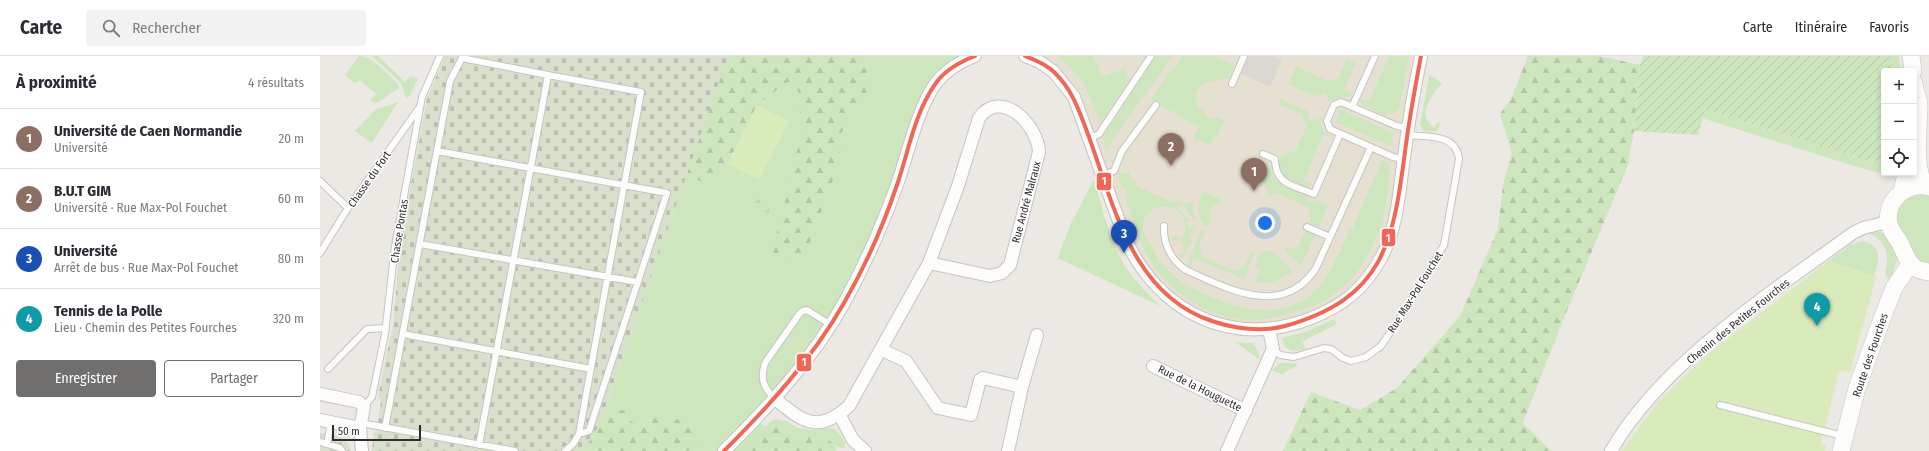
<!DOCTYPE html>
<html lang="fr">
<meta charset="utf-8">
<style>
:root{--surface:#fff;--page:#f2f2f3;--text:#2b2b33;--muted:#7c7c81;--line:#e1e1e2;--accent:#706f6e}
body{margin:0;font-family:"Fira Sans Condensed",sans-serif;background:var(--page);color:var(--text)}
.controls{position:absolute;right:12px;top:12px;display:grid;overflow:hidden;border-radius:4px;box-shadow:0 2px 6px #0003}
.controls button{width:36px;height:36px;display:grid;place-items:center;padding:0;border:0;border-bottom:1px solid var(--line);background:var(--surface);color:var(--text);font:20px sans-serif}
.scale{position:absolute;left:12px;bottom:10px;width:89px;box-sizing:border-box;padding-left:4px;border:2px solid #2e2e2e;border-top:0;font-size:11px;line-height:14px;white-space:nowrap;color:#2e2e2e;-webkit-text-stroke:3px #fff;paint-order:stroke}
.you{position:absolute;left:945px;top:167px;width:14px;height:14px;margin:-10px;border:3px solid #fff;border-radius:50%;background:#1a73e8;box-shadow:0 0 0 6px #1a73e833}
.badge{display:grid;place-items:center;width:26px;height:26px;border-radius:50%;background:var(--accent);color:#fff;font-size:13px;font-weight:700}
.pin{position:absolute;translate:-50% -33px;filter:drop-shadow(0 1px 2px #0008)}
.pin::after{content:'';position:absolute;top:21px;width:14px;height:12px;background:inherit;clip-path:polygon(0 0,100% 0,50% 100%)}
.list{margin:0;padding:0;list-style:none}
h2{display:flex;justify-content:space-between;align-items:center;height:52px;margin:0;padding:0 16px;font-size:17px}
h2 small{font-size:13px;font-weight:400;color:var(--muted)}
.list li{display:grid;grid-template-columns:26px 1fr auto;gap:12px;align-items:center;box-sizing:border-box;height:60px;padding:0 16px;border-top:1px solid var(--line)}
.list b{display:block;font-size:15px;white-space:nowrap}
.list p{margin:0;font-size:13px;white-space:nowrap;color:var(--muted)}
.list em{font-size:13px;font-style:normal;color:var(--muted)}
.actions{display:flex;gap:8px;padding:12px 16px}
.actions a{flex:1;padding:9px 0;border:1px solid var(--accent);border-radius:4px;text-align:center;font-size:14px;color:var(--accent)}
.actions .main{background:var(--accent);color:#fff}
.icon{flex:none;width:22px;height:22px;fill:none;stroke:currentColor;stroke-width:2;stroke-linecap:round;stroke-linejoin:round}
.map{position:relative;flex:none;width:1609px;height:395px;overflow:hidden}
header{display:flex;align-items:center;gap:24px;box-sizing:border-box;height:56px;padding:0 20px;background:var(--surface);border-bottom:1px solid var(--line)}
header strong{font-size:19px}
nav{display:flex;gap:22px;margin-inline-start:auto;font-size:14px}
.search{width:280px;height:36px;background:var(--page);display:flex;align-items:center;gap:10px;box-sizing:border-box;padding:0 14px;border-radius:4px;color:var(--muted);font-size:15px}
main{display:flex}
aside{flex:1;background:var(--surface)}
.map>svg:first-child{display:block}
.education{fill:#e6e0d3}
.grass{fill:#cee6be}
.forest{fill:url(#forest-firs)}
.cemetery{fill:url(#cemetery-stones)}
.park{fill:url(#park-tufts)}
.garden{fill:url(#garden-furrows)}
.pitch{fill:#d9eabb}
.plaza{fill:#dad6d2}
.lines{fill:none;stroke-linecap:round;stroke-linejoin:round}
.service-casing{stroke:#c5c4c5;stroke-width:8}
.minor-casing{stroke:#c5c4c5;stroke-width:14}
.secondary-casing{stroke:#c5c4c5;stroke-width:18}
.service{stroke:#fcfcfb;stroke-width:6}
.minor{stroke:#fcfcfb;stroke-width:12}
.secondary{stroke:#fcfcfb;stroke-width:17}
.bus-1-casing{stroke:#fff;stroke-width:7}
.bus-1{stroke:#f16655;stroke-width:4}
.labels{text-anchor:middle;stroke-width:3;stroke-linejoin:round;paint-order:stroke}
.street-label{font-size:11px;fill:#2e2e2e;stroke:#fff}
.line-badge{stroke:#fff;stroke-width:1.5}
.badge-label{font-size:11px;text-anchor:middle;font-weight:bold;fill:#fff}
</style>
<header>
<strong>Carte</strong>
<div class="search"><svg class="icon" aria-label="search" viewBox="0 0 24 24"><circle cx="10" cy="10" r="6"/><path d="M15 15l6 6"/></svg>Rechercher</div>
<nav><a>Carte</a><a>Itinéraire</a><a>Favoris</a></nav>
</header>
<main>
<aside>
<h2>À proximité<small>4 résultats</small></h2>
<ul class="list">
<li><span class="badge" style="background:#8d6e63">1</span><div><b>Université de Caen Normandie</b><p>Université</p></div><em>20 m</em></li>
<li><span class="badge" style="background:#8d6e63">2</span><div><b>B.U.T GIM</b><p>Université · Rue Max-Pol Fouchet</p></div><em>60 m</em></li>
<li><span class="badge" style="background:#1a4fb4">3</span><div><b>Université</b><p>Arrêt de bus · Rue Max-Pol Fouchet</p></div><em>80 m</em></li>
<li><span class="badge" style="background:#0f9aa8">4</span><div><b>Tennis de la Polle</b><p>Lieu · Chemin des Petites Fourches</p></div><em>320 m</em></li>
</ul>
<div class="actions"><a class="main">Enregistrer</a><a>Partager</a></div>
</aside>
<div class="map">
<svg width="1609" height="395" viewBox="0 0 1609 395">
<defs>
<pattern id="forest-firs" width="22" height="20" patternUnits="userSpaceOnUse"><rect width="22" height="20" fill="#cee6be"/><path d="M5 1l3.5 6h-7zM16 11l3.5 6h-7z" fill="#b1c6a4"/></pattern>
<pattern id="cemetery-stones" width="16" height="16" patternUnits="userSpaceOnUse"><rect width="16" height="16" fill="#d8e0cc"/><path d="M2 7V4a2 2 0 0 1 4 0v3zM10 15v-3a2 2 0 0 1 4 0v3z" fill="#bac0b0"/></pattern>
<pattern id="park-tufts" width="24" height="20" patternUnits="userSpaceOnUse"><rect width="24" height="20" fill="#cee6be"/><path d="M3 7l-1-3M5 7V3M7 7l1-3M15 17l-1-3M17 17v-4M19 17l1-3" fill="none" stroke="#b1c6a4"/></pattern>
<pattern id="garden-furrows" width="10" height="10" patternUnits="userSpaceOnUse"><rect width="10" height="10" fill="#cee6be"/><path d="M-1 1l2-2M0 10L10 0M9 11l2-2" fill="none" stroke="#b1c6a4"/></pattern>
</defs>
<rect width="100%" height="100%" fill="#ece8e4"/>
<path class="education" d="M705,0H1101L1077,150L1047,224L977,267L899,268L828,222L751,35Z"/>
<path class="grass" d="M39,0C53,0 68,19 78,28L79,33C70,36 65,43 56,47L50,44L56,38L40,24L34,27L25,19Z
M52,0H58L85,26L90,20L98,23L89,41L86,42L81,27Z
M408,0H655L623,20L523,247L436,363L472,395H261L280,367Z
M736,0H774L782,21L805,12L809,25L781,66L779,65C770,38 760,16 736,0Z
M836,0H853L786,93L783,80Z
M862,0H895L914,10L911,21L882,28L883,30L880,31L876,39L878,43L875,45L879,53L883,52L887,61L892,63L898,61L904,64L896,81L894,80L890,89L880,84L876,85L873,83L879,70L856,59L857,55L855,54L853,57C845,53 840,46 830,44Z
M1069,0H1089L1079,53L1073,58L1067,56L1065,60L1042,49L1039,43L1049,45Z
M1568,0H1579L1580,15H1572L1571,1Z
M1027,3L1036,7L1024,34L1031,37V40L1026,41L1023,40L1010,45L1009,48L1005,37L995,40L968,28L976,10L1008,25L1018,22Z
M1109,19L1122,27C1112,39 1095,60 1115,71L1117,66L1121,67L1116,76L1104,75L1100,69Z
M960,43L988,55L991,65L1003,61L1001,65L1004,76L1012,81L1003,79L984,124L990,127V131C985,131 980,128 975,126C962,120 955,114 961,100L976,94L986,72L981,58L958,48Z
M78,46L52,87L35,75L55,54Z
M1020,53L1073,77L1071,90L1015,66Z
M1385,53L1545,104L1564,107V117L1575,118L1574,120H1570L1537,111L1382,62Z
M934,101L948,108L953,120L961,128L987,140L990,146L996,144L1008,149L999,171L989,167L991,160L988,151L957,137L950,140L945,128L934,123L932,125L924,121Z
M1062,104L1068,108L1070,115C1068,151 1058,191 1034,220C1018,239 996,251 973,257C958,261 941,265 925,264C893,262 860,242 839,217C821,196 814,167 805,140L807,139L805,130L802,131L799,122V117L806,118L808,114L812,124L816,126L815,129L854,147L855,144L864,148L874,145L873,154L876,163L875,164L862,148L858,151L869,165L866,167L870,172L877,167L870,181L872,184L862,203L858,200L865,195L861,184L852,186L853,178L861,183C866,175 867,167 862,160C850,143 823,150 823,171C823,178 828,185 831,190C842,210 853,222 873,232C915,255 971,270 1004,224C1015,208 1022,189 1030,172L1032,173Z
M774,123C782,152 790,185 805,210C815,226 828,237 840,250L738,202L750,169Z
M883,135L902,144L900,148L892,151L889,158L891,163L887,172C876,160 877,150 883,135Z
M1595,137L1609,139V210L1600,208C1590,192 1567,168 1580,148C1582,144 1590,140 1595,137Z
M881,174L885,176L879,189L883,201L916,215L924,211L932,195L934,196L925,223L874,202L869,211L867,210Z
M985,174L995,180L982,208L979,209L966,196L965,191L970,193L979,189Z
M1557,175L1567,179L1578,201L1571,223L1567,221C1563,215 1567,212 1567,205C1568,193 1561,181 1549,178Z
M1542,185C1563,189 1559,205 1554,220L1508,205L1530,189Z
M948,194C956,197 970,210 972,217L953,226L937,227L936,225L941,213L935,211L939,198Z
M1014,263L1017,268L983,285L985,294L971,295L965,291L962,282L985,276Z
M915,286L933,287L938,295L940,304Z
M960,307H975L977,310L965,316L963,319L952,314Z
M455,363L466,365L478,372L489,374L512,372L517,375L525,386V393C522,391 518,392 516,390C510,387 509,382 500,381C481,378 465,380 450,366Z"/>
<path class="forest" d="M408,0H547V35L545,42L524,63L518,111L483,205L452,198L482,75L477,27L467,26L437,49L407,108L395,124L386,127L366,120Z
M1208,0H1280L1320,9L1314,75L1308,109L1241,269L1203,367L1231,395H963L991,336L1040,354L1077,332L1140,260L1178,173L1183,128L1192,97L1180,58L1191,43Z
M286,350L305,355L312,366L316,368L332,362L353,364L370,361L377,380L376,388L368,395H261C273,382 280,367 286,350Z
M450,366C469,383 486,377 507,382L516,391V395H422Z"/>
<path class="cemetery" d="M125,0H408L280,367L269,386L261,395H52L54,375H57L61,345L58,340L73,269L81,181L107,43Z
M0,377C14,379 28,379 31,395H0Z"/>
<path class="park" d="M441,136L453,139L449,157L436,154L434,150L437,138Z"/>
<path class="garden" d="M1323,0H1568L1571,1L1572,15H1564V107L1545,104L1385,53L1378,79L1314,75L1320,9Z"/>
<path class="pitch" d="M437,49L469,65L439,124L407,108Z
M1508,205L1556,221L1530,316L1519,314L1501,388L1506,390L1505,395H1302L1339,345L1388,298Z"/>
<path class="plaza" d="M928,0H953L962,4L950,31L920,17Z"/>
<g class="lines">
<g class="service-casing">
<path id="service" d="M142,2L228,19
M912,28L924,0
M1032,51L1055,0
M770,82L779,78L831,0
M117,95L347,137L269,375L259,378
M943,98L955,103C955,129 973,129 994,138L1020,78
M1084,103L1073,101L1010,73L1007,65L1014,49L1021,46L1077,70L1088,72
M783,119L794,115L802,95L836,49
M0,125L28,152
M844,170C843,188 851,204 866,214C908,233 963,263 996,212L1051,91
M987,171L1010,181
M100,188L317,226
M0,197L28,152L99,52
M83,278L271,313
M953,293L960,299L974,301L1004,292L1011,293L1023,302L1031,305L1046,301L1061,290L1089,248L1124,189L1139,103C1136,77 1106,81 1087,79
M8,313L47,273L66,272
M454,342C443,330 440,323 445,307L480,257L483,255L487,254L511,269
M1400,349L1523,380
M44,351L52,341L65,278L75,190L102,41L120,0
M41,367L195,395
M65,372L130,25L143,0
M0,386L7,388L11,366
M7,388L20,392L22,395
M159,389L228,19L321,36L259,378L253,388L245,395"/>
</g>
<g class="minor-casing">
<path id="minor" d="M705,0L720,6L734,16L754,41L805,182C839,257 911,292 989,263C1023,250 1044,233 1061,202C1078,171 1079,135 1084,102C1088,68 1094,34 1101,0
M562,294L586,305L618,352L651,359L660,324L663,322L702,331
M833,310L926,355
M0,338L39,346L44,351L40,372L42,395
M454,342C482,365 497,379 529,350L609,207L638,130L659,62C681,31 718,69 719,96L690,209L682,217L670,220L609,207
M519,358L533,384L545,395
M0,364L40,372
M404,395C448,351 493,303 524,247C545,209 563,168 578,126C588,97 598,51 616,27C626,14 639,6 655,0
M688,395L702,331L717,279
M907,395L953,293L949,273
M1291,395C1342,306 1451,237 1533,177L1543,172L1568,166"/>
</g>
<g class="secondary-casing">
<path id="secondary" d="M1591,0L1593,15
M1594,27C1594,35 1599,42 1599,49C1599,77 1593,104 1604,130
M1609,131C1587,125 1564,145 1569,168C1571,176 1577,181 1581,189C1588,204 1589,214 1609,216
M1582,136L1586,117
M1521,395L1537,332L1563,260L1574,232L1590,208"/>
</g>
<use href="#service" class="service"/>
<use href="#minor" class="minor"/>
<use href="#secondary" class="secondary"/>
<g class="bus-1-casing">
<path id="bus-1" d="M705,0C715,4 726,8 734,16C753,34 760,57 769,81C794,151 813,239 892,265C915,273 942,276 965,270C1064,242 1073,187 1085,96C1089,63 1095,32 1101,0
M404,395C449,350 492,303 524,247C546,209 564,168 578,126C589,93 595,56 616,27C625,14 640,6 655,0"/>
</g>
<use href="#bus-1" class="bus-1"/>
</g>
<g class="labels">
<g class="street-label">
<text transform="translate(49 123) rotate(-55)" y="4">Chasse du Fort</text>
<text transform="translate(706 146) rotate(-75)" y="4">Rue André Malraux</text>
<text transform="translate(79 175) rotate(-81)" y="4">Chasse Pontas</text>
<text transform="translate(1095 236) rotate(-58)" y="4">Rue Max-Pol Fouchet</text>
<text transform="translate(1418 265) rotate(-39)" y="4">Chemin des Petites Fourches</text>
<text transform="translate(1550 299) rotate(-71)" y="4">Route des Fourches</text>
<text transform="translate(880 332) rotate(26)" y="4">Rue de la Houguette</text>
</g>
</g>
<g class="line-badge">
<rect x="776" y="116" width="16" height="19" rx="4" fill="#f16655"/>
<rect x="1061" y="172" width="15" height="19" rx="4" fill="#f16655"/>
<rect x="476" y="297" width="16" height="19" rx="4" fill="#f16655"/>
</g>
<g class="badge-label">
<text x="784" y="129">1</text>
<text x="1068" y="186">1</text>
<text x="484" y="310">1</text>
</g>
</svg>
<div class="controls">
<button>+</button>
<button>−</button>
<button><svg class="icon" aria-label="locate" viewBox="0 0 24 24"><circle cx="12" cy="12" r="6"/><path d="M12 2v4M12 18v4M2 12h4M18 12h4"/></svg></button>
</div>
<div class="scale">50 m</div>
<div class="you"></div>
<div class="pin badge" style="left:934px;top:135px;background:#8d6e63">1</div>
<div class="pin badge" style="left:851px;top:110px;background:#8d6e63">2</div>
<div class="pin badge" style="left:804px;top:197px;background:#1a4fb4">3</div>
<div class="pin badge" style="left:1497px;top:270px;background:#0f9aa8">4</div>
</div>
</main>
